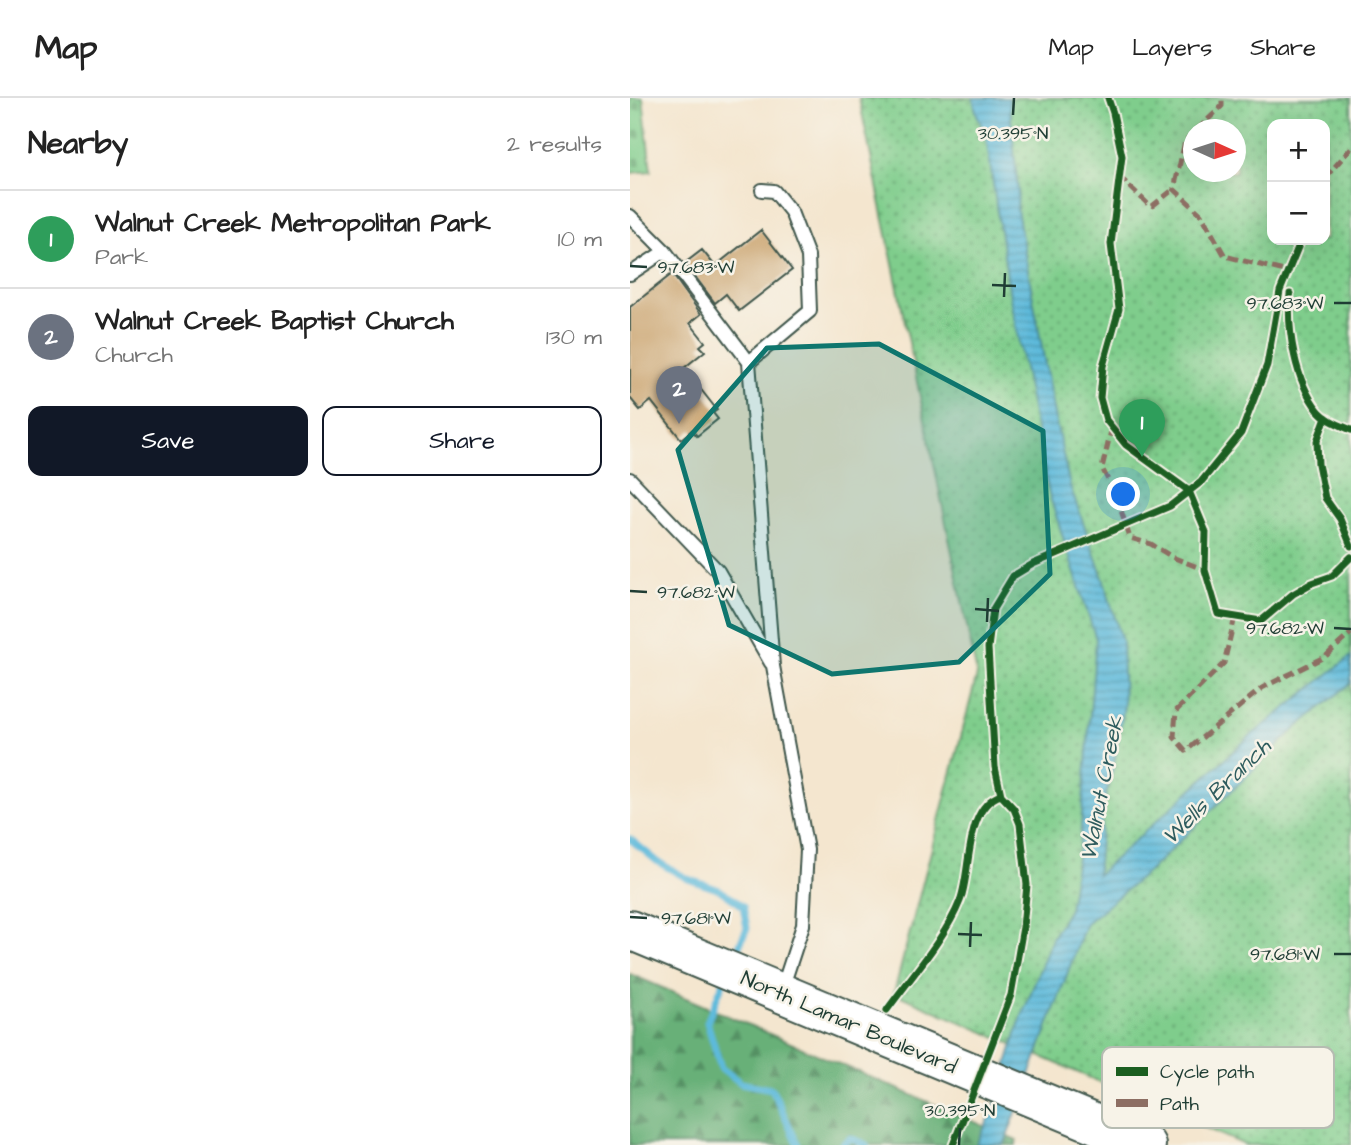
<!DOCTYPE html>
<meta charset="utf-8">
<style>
:root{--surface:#fff;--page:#f6f6f6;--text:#222;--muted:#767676;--line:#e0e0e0;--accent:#111827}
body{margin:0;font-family:"Architects Daughter",sans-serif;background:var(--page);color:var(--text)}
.controls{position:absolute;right:21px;top:21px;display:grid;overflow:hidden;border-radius:14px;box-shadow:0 7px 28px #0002}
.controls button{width:63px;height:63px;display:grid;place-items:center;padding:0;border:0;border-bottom:2px solid var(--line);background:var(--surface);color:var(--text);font:35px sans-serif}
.compass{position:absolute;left:553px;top:21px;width:63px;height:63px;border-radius:50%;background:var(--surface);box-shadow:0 7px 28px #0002;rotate:93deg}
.you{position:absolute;left:494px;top:397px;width:24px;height:24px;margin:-18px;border:5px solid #fff;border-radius:50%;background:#1a73e8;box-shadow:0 0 0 10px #1a73e833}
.badge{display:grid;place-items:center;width:46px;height:46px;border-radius:50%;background:var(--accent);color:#fff;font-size:23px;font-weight:700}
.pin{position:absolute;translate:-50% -58px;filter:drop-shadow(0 2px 4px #0008)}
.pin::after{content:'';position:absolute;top:37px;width:24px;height:21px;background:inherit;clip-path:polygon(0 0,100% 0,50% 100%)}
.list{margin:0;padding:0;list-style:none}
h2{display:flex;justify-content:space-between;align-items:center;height:91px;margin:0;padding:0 28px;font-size:30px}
h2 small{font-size:23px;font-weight:400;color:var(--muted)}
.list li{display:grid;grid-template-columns:46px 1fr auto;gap:21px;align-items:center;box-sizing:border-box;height:98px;padding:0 28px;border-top:2px solid var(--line)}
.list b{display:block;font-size:26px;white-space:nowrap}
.list p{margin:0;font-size:23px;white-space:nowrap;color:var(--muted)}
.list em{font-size:23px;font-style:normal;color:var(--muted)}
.actions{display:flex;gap:14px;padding:21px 28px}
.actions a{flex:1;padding:16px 0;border:2px solid var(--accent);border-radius:14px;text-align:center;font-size:24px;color:var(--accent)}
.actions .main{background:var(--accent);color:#fff}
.map{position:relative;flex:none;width:721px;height:1047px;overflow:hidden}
header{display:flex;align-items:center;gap:42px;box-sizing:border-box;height:98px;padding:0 35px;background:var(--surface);border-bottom:2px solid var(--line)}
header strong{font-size:33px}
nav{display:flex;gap:38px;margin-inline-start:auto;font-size:24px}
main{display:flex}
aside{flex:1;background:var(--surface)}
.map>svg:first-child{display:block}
.forest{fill:url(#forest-firs);stroke:#437656;stroke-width:2}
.cemetery{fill:url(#cemetery-stones);stroke:#4f8560;stroke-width:2}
.park{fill:url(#park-dots);stroke:#4f8560;stroke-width:2;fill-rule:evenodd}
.water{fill:url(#water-rules);stroke:#3e7c88;stroke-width:2}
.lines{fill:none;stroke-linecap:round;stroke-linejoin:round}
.stream{stroke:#5dbadb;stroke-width:7}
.building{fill:#c9a26d}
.lane-casing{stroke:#3f564b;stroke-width:16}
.primary-casing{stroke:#3f564b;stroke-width:42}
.lane{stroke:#fff;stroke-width:12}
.primary{stroke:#fff;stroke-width:38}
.quiet{stroke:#8d6e63;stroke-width:5;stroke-dasharray:10 5;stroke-linecap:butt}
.cycleway-casing{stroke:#f7f3e8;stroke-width:11}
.cycleway{stroke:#1b5e20;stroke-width:7}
.marked{fill:#0f766e;fill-opacity:0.2;stroke:#0f766e;stroke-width:5;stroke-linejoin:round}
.ticks{fill:none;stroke:#1f3d34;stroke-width:2.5}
.labels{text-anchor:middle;stroke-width:5;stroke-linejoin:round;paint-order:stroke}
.street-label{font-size:21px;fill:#1f3d34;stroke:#f7f3e8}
.water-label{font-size:23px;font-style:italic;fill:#2e5c5e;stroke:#f7f3e8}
.key{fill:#f7f3e8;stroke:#b6bcb2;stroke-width:2}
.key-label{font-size:19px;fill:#1f3d34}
.ticks-label{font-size:18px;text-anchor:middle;fill:#1f3d34;stroke:#f7f3e8;stroke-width:5;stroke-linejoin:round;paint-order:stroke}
</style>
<header>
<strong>Map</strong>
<nav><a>Map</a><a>Layers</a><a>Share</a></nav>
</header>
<main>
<aside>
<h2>Nearby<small>2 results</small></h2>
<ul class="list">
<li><span class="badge" style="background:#2e9e5b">1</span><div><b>Walnut Creek Metropolitan Park</b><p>Park</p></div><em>10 m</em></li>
<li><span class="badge" style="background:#6b7280">2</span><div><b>Walnut Creek Baptist Church</b><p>Church</p></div><em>130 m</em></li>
</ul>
<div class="actions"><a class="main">Save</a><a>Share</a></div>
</aside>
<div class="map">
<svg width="721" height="1047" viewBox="0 0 721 1047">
<defs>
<pattern id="forest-firs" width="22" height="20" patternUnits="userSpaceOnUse" patternTransform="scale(1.75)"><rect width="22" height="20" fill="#67b078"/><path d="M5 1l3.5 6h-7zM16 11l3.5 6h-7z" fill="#549063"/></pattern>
<pattern id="cemetery-stones" width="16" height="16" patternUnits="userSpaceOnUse" patternTransform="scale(1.75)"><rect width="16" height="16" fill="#7fcd8c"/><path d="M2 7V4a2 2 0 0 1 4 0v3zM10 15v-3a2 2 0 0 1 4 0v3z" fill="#67a873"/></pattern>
<pattern id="park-dots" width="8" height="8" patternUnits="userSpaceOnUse" patternTransform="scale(1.75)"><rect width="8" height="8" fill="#7fcd8c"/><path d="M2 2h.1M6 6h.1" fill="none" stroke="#67a873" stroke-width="1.8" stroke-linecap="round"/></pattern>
<pattern id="water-rules" width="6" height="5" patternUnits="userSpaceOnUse" patternTransform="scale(1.75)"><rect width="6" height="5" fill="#5dbadb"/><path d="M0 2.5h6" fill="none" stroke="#4c98b2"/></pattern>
</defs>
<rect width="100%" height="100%" fill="#f7f3e8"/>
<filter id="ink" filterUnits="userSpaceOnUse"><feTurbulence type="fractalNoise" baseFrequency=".0143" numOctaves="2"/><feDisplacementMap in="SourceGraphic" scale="14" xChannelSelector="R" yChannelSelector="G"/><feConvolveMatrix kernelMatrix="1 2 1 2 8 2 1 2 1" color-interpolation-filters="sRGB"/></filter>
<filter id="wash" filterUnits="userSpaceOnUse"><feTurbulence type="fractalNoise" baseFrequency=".00686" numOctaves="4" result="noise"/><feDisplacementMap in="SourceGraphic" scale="28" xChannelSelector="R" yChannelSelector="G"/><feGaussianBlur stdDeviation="1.57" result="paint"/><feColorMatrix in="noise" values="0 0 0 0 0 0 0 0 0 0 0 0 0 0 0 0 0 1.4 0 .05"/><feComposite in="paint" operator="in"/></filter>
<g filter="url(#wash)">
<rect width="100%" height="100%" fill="#f4e6cf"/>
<path class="forest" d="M0,876L387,1042L386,1047H0Z"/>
<path class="cemetery" d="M0,0H13L21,73L0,75Z"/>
<path class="park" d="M229,0H721V1047H615L264,895L347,577ZM642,26H695V142H642ZM564,32H606V74H564Z"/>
<path class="water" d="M343,0H379L388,93L387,112L424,316L440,388L473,480L492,543L494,608L484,666L473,709L467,777L618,640L721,558V585L664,632L520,772L456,825L374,1047H346L362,1015L390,923L422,840L439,811L450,741L466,541L419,396L381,205L356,39L346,14Z"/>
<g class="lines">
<path class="stream" d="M0,741L28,764L58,781L90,792L113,808L117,830L102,864
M93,885L77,924L91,970L111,985L142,991L168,1047
M212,1047L220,1040L236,1047"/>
</g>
<g id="blocks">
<path class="building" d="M131,132L162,172L109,213L96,196L85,205L55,165L72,152L85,168Z
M42,176L71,216L60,225L75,244L70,248L75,253L54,270L87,312L83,315L88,321L67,338L62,332L51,341L21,303L10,312L0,300V209Z"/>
</g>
</g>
<g filter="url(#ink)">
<use href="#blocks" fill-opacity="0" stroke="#3f564b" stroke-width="2"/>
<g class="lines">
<g class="lane-casing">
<path id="lane" d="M0,118L35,153
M0,176L35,153L119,264L143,568L177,752L173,827L152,891
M119,264L180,213L178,158L161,114L144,93L132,92
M0,381L88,473L141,565"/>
</g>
<g class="primary-casing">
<path id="primary" d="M0,832L516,1047"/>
</g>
<use href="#lane" class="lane"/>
<use href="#primary" class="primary"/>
<path class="quiet" d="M567,32L592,8V0
M564,35L555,43L544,91L571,116L595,158L662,175
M489,78L521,109L544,91
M695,80L721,50
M482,329L472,370L487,400L500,440L521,446L542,459L575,472
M605,519L594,565L546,613L544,639L556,653L632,590L696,558L721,535"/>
<g class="cycleway-casing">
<path id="cycleway" d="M478,0L483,15L492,58L481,146L489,211L473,268L470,300L476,322L496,347L559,393L576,434L575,472L588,516L631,523L663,496L682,485L702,478L721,459
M660,196C657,232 665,283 688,312C696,322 710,327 721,332
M696,319L687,343L688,366L695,400L710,421L721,448
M257,912C280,880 316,839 330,803C342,772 334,709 371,697
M323,1047L381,897L393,829L397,787L390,726L384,711L371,697L365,669L358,550L363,511L383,478L403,466L540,408L571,384L611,335L637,267L650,193L671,142"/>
</g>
<use href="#cycleway" class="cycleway"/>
</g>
</g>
<path class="marked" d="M249,246L413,333L420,476L329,564L202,576L99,527L48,352L137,250Z"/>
<path class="ticks" d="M383,17L384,0M0,168L17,169M362,187L386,188M374,199L375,175M704,205H721M0,493L17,494M345,511L369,513M357,524L358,500M704,530L721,531M0,819L17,820M328,836L352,837M340,849L341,824M704,856H721M329,1047L330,1030"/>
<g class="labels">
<g class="street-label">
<text transform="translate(219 924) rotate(23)" y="7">North Lamar Boulevard</text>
</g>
<g class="water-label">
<text transform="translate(471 690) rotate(-79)" y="8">Walnut Creek</text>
<text transform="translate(586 693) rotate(-44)" y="8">Wells Branch</text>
</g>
</g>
<rect x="472" y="949" width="232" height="81" rx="10" class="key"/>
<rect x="486" y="969" width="32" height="9" fill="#1b5e20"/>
<rect x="486" y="1001" width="32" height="8" fill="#8d6e63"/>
<g class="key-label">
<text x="530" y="980">Cycle path</text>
<text x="530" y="1012">Path</text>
</g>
<g class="ticks-label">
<text x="383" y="41">30.395°N</text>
<text x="66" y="175">97.683°W</text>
<text x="655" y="211">97.683°W</text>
<text x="66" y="500">97.682°W</text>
<text x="655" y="536">97.682°W</text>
<text x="66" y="826">97.681°W</text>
<text x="655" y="862">97.681°W</text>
<text x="330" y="1018">30.395°N</text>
</g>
</svg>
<div class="controls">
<button>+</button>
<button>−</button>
</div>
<svg class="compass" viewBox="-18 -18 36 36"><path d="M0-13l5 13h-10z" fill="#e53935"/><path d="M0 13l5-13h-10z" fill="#767676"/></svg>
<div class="you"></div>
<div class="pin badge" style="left:512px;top:359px;background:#2e9e5b">1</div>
<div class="pin badge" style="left:49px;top:326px;background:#6b7280">2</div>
</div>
</main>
